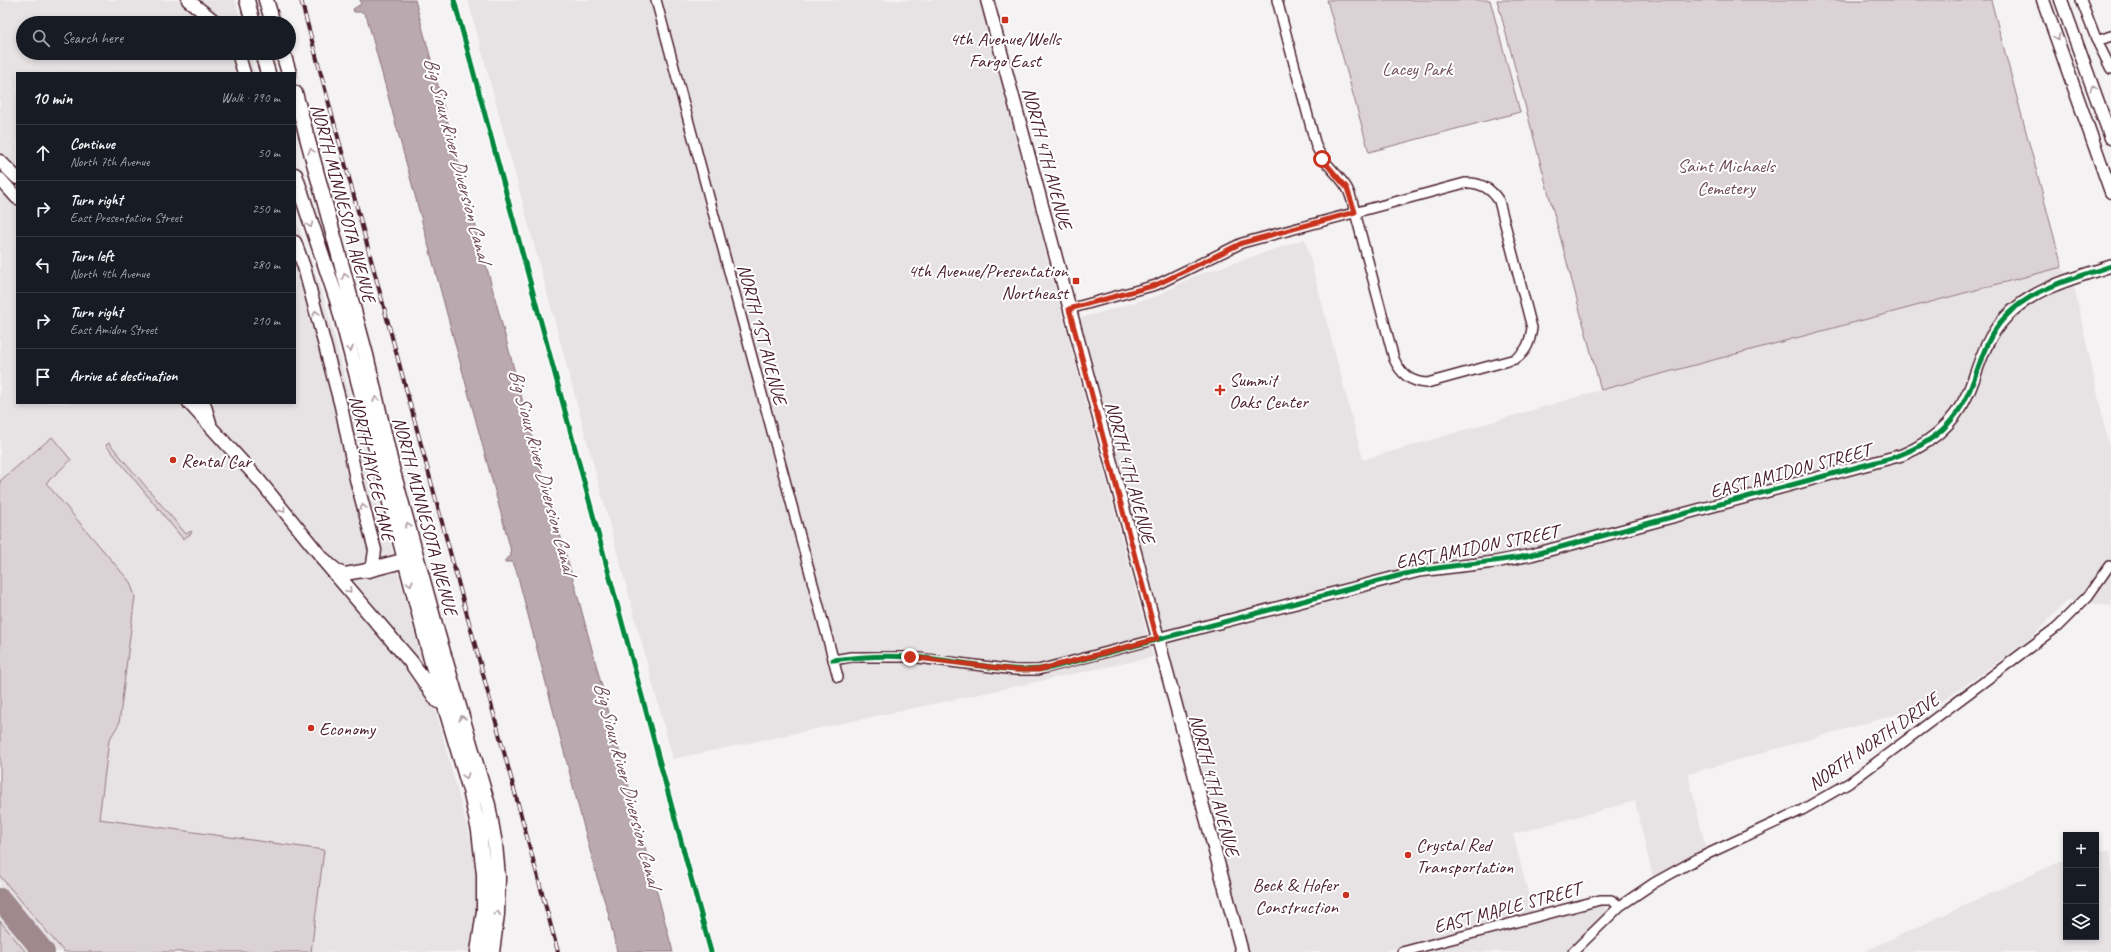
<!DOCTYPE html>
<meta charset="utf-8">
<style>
:root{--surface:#171b24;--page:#20242c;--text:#f1f3f6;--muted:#9ea1a6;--line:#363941}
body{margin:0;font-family:Caveat,sans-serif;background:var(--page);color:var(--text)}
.controls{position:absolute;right:12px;bottom:12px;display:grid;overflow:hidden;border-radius:0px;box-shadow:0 2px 6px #0003}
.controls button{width:36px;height:36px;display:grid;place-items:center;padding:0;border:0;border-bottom:1px solid var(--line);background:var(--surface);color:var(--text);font:20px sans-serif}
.stop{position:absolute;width:12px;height:12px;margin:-9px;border:3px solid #c8321e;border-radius:50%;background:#fff}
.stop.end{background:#c8321e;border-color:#fff;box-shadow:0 1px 4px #0008}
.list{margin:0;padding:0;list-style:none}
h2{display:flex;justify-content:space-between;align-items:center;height:52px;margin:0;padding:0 16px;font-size:17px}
h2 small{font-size:13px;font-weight:400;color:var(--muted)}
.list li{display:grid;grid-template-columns:26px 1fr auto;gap:12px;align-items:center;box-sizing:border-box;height:56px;padding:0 16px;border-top:1px solid var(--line)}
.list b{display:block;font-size:15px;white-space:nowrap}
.list p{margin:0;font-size:13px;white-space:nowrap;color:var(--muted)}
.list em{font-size:13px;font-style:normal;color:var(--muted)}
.icon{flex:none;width:22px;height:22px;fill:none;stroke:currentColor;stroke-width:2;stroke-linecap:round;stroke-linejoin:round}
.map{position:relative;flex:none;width:2111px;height:952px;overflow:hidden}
.search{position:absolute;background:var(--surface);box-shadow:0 2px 6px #0003;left:16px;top:16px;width:280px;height:44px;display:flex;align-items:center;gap:10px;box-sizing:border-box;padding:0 14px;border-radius:22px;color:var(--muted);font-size:15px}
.panel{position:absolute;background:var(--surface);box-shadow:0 2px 6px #0003;left:16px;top:72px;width:280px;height:332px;border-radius:0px}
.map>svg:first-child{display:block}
.built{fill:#e7e2e3}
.green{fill:#dbd2d5;stroke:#927880}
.water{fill:#baa9ae;stroke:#8d727a}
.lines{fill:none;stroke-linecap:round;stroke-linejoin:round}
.taxiway{stroke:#9f888e;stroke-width:22}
.minor-casing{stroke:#4a1f2b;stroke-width:12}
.tertiary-casing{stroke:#4a1f2b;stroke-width:14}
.secondary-casing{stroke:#4a1f2b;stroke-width:15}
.primary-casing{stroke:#4a1f2b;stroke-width:17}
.minor{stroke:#fff;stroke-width:9}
.tertiary{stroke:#fff;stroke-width:11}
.secondary{stroke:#fff;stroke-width:12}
.primary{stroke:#fff;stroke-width:14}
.rail-casing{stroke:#4a1f2b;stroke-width:4}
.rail{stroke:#fff;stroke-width:2.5;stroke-dasharray:8;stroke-linecap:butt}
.cycleway-casing{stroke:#fff;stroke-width:8}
.cycleway{stroke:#00873e;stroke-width:5}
.oneway{stroke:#ae9aa0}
.route{stroke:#c8321e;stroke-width:5}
.poi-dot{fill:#c8321e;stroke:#fff;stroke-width:1.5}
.labels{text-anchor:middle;stroke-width:4;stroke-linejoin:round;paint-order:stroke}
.poi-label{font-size:19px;fill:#4a1f2b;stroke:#fff;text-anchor:start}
.park-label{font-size:19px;fill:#6e4c56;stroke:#fff}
.street-label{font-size:19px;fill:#4a1f2b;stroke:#fff}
.water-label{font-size:20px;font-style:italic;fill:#714f59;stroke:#fff}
</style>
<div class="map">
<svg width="2111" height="952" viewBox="0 0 2111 952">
<rect width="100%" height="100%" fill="#f4f2f2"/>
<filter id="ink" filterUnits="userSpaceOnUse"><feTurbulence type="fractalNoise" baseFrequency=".025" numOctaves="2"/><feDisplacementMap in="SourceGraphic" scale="8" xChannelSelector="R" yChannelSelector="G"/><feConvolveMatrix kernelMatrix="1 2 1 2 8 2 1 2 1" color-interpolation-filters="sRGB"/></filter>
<g filter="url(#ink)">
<path class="built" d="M0,0H235L242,23H23V53H250L255,73H17V403H295V217L324,299L469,834L475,860L477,898L475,933L472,952H0Z
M468,0H979L1153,657L673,759Z
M1305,239L1363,460L1601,390L2062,267L2074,287L2111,455V606L2067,600L2031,638L1943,701L1688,774L1706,849L1653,877L1635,801L1513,834L1533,913L1382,952H1248L1078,319L1157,296L1192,277Z
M2096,850L2111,851V952H1863L2066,859V937H2096Z
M1601,904L1610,911L1569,952H1420Z"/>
<path class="green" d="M1327,0H1490L1520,112L1369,152Z
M1497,0H1991L2062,267L1601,390Z
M52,437L71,460L46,483L130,582L135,596L119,724L109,740L99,819L324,850L311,952H64L0,876V481Z
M109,443L186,534L191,531L192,533L183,539L106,445Z
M0,921L26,952H0Z"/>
<path class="water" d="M360,0H415L540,466L575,586L673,952H617L608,912L597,877L517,573L513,562H505V560L511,556L510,547L367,18L363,12H354L353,9L361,4Z"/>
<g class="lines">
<path class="taxiway" d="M0,899L44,952"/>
<g class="minor-casing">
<path id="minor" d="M656,0L838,677
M2081,0L2097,41L2111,69
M2097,41L2111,36
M1069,309L1156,285L1242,243L1465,183C1480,182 1491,188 1499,201L1532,328C1530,341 1527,352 1515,359L1427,383C1410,382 1401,374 1394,359L1355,212C1353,204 1351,195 1347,188C1337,172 1324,165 1316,146L1277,0
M833,660L851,657H910L1015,670H1038L1157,639
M1402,952L1600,900H1611L1620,906
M1573,952L1620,906L1654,883L1699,858L1802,810L1849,783L2057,627L2088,596L2109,566"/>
</g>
<g class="tertiary-casing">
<path id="tertiary" d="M1157,639L1419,571L1495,562L1531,555L1902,455C1938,440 1962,415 1974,378C1982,355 1989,334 2006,317C2033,288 2075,278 2111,266"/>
</g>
<g class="secondary-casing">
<path id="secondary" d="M188,0L217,23
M987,0L1242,952
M2043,0L2111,192
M2061,0L2111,138
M238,53L244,73
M0,161L17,178
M0,179L17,198
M189,403L259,480L324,560L339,572L345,574L368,570L371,567L373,564L375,550L356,479L341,406L304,267L295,242
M204,403L210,423"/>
</g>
<g class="primary-casing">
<path id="primary" d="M247,0L253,23
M266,0L273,23
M262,53L268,73
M283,53L289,73
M295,93L366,355L392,468L438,635L488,805L495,844L498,877L497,914L492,952
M295,175L337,300L432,663L470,790L479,831L484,874V911L478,952
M324,560L411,662L438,701
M368,570L414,558"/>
</g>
<use href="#minor" class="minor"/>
<use href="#tertiary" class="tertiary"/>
<use href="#secondary" class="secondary"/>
<use href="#primary" class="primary"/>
<g class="rail-casing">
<path id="rail" d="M301,0L558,952"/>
</g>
<use href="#rail" class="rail"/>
<g class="cycleway-casing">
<path id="cycleway" d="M454,0L711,952
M833,660C863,656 895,655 925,658C967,662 1009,674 1050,668L1405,574C1447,564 1490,564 1531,555L1891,458C1933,444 1959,422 1974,379C1982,357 1988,335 2005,317C2032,288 2075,278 2111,266"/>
</g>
<use href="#cycleway" class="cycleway"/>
</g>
<defs><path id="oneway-chevron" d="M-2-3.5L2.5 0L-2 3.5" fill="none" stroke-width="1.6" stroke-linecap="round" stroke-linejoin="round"/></defs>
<g class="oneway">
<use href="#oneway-chevron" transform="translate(2057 37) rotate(70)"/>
<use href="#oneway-chevron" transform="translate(2093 88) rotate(-110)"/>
<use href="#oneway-chevron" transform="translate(311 151) rotate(-105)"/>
<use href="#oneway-chevron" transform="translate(310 225) rotate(72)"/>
<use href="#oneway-chevron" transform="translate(345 276) rotate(-105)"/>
<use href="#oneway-chevron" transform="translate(316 313) rotate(-105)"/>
<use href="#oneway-chevron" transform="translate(350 349) rotate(76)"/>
<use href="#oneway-chevron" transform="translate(376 399) rotate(-103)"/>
<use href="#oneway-chevron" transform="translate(363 507) rotate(-105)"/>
<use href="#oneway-chevron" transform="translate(283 510) rotate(51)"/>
<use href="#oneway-chevron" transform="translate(408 525) rotate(-105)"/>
<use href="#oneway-chevron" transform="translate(410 583) rotate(75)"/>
<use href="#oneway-chevron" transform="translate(349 590) rotate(49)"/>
<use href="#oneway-chevron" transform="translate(462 718) rotate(-106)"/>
<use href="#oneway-chevron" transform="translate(466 776) rotate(74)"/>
<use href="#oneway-chevron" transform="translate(497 913) rotate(-85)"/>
</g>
</g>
<g class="lines" filter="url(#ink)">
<path class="route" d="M910,657L1015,670H1038L1157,639L1069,309L1156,285L1242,243L1355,212L1347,188L1322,159"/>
</g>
<g class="poi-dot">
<rect x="1001" y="16" width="8" height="8" rx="2"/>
<rect x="1072" y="277" width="8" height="8" rx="2"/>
<path d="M1218 384h4v4h4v4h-4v4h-4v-4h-4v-4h4z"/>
<circle cx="173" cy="460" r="4"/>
<circle cx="311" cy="728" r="4"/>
<circle cx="1408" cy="855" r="4"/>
<circle cx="1346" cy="895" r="4"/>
</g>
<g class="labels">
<g class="poi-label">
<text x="1005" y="45" text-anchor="middle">4th Avenue/Wells<tspan x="1005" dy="22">Fargo East</tspan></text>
<text x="1068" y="277" text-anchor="end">4th Avenue/Presentation<tspan x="1068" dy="22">Northeast</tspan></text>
<text x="1229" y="386">Summit<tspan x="1229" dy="22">Oaks Center</tspan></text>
<text x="181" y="467">Rental Car</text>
<text x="319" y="735">Economy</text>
<text x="1416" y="851">Crystal Red<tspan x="1416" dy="22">Transportation</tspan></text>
<text x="1338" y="891" text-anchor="end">Beck &amp; Hofer<tspan x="1338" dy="22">Construction</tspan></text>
</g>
<g class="park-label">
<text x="1417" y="75">Lacey Park</text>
<text x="1726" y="172">Saint Michaels<tspan x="1726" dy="22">Cemetery</tspan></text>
</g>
<g class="street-label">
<text transform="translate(1048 158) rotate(75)" y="7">NORTH 4TH AVENUE</text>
<text transform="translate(344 203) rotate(75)" y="7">NORTH MINNESOTA AVENUE</text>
<text transform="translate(763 334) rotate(75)" y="7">NORTH 1ST AVENUE</text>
<text transform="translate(373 468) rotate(77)" y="7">NORTH JAYCEE LANE</text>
<text transform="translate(1790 470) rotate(-15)" y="7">EAST AMIDON STREET</text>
<text transform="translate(1131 472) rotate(75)" y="7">NORTH 4TH AVENUE</text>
<text transform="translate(426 516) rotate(75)" y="7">NORTH MINNESOTA AVENUE</text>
<text transform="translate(1477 546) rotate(-11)" y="7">EAST AMIDON STREET</text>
<text transform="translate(1873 741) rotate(-35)" y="7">NORTH NORTH DRIVE</text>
<text transform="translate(1215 785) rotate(75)" y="7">NORTH 4TH AVENUE</text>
<text transform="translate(1507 907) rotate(-15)" y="7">EAST MAPLE STREET</text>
</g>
<g class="water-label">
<text transform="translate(458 159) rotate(75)" y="7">Big Sioux River Diversion Canal</text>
<text transform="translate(543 471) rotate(75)" y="7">Big Sioux River Diversion Canal</text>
<text transform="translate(628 784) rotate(75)" y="7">Big Sioux River Diversion Canal</text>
</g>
</g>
</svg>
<div class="controls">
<button>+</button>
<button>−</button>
<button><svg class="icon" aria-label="layers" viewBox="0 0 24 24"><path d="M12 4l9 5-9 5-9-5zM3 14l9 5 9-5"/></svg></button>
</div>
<div class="stop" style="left:1322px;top:159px"></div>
<div class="stop end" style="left:910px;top:657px"></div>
<div class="search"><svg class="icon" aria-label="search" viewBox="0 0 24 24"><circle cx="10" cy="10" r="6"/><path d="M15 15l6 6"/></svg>Search here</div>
<section class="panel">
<h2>10 min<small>Walk · 790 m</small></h2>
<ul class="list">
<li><svg class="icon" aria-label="ahead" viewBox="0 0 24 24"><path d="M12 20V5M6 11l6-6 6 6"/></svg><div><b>Continue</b><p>North 7th Avenue</p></div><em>50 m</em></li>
<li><svg class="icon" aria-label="right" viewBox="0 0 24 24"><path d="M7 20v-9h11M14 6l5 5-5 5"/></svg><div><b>Turn right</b><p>East Presentation Street</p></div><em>250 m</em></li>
<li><svg class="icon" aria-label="left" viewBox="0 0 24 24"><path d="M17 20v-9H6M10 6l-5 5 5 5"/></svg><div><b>Turn left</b><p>North 4th Avenue</p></div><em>280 m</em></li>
<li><svg class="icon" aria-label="right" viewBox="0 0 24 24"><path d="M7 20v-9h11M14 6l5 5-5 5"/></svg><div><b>Turn right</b><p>East Amidon Street</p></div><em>210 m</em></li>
<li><svg class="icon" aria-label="arrive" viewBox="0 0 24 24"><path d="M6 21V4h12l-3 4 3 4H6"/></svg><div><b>Arrive at destination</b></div></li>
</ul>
</section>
</div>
